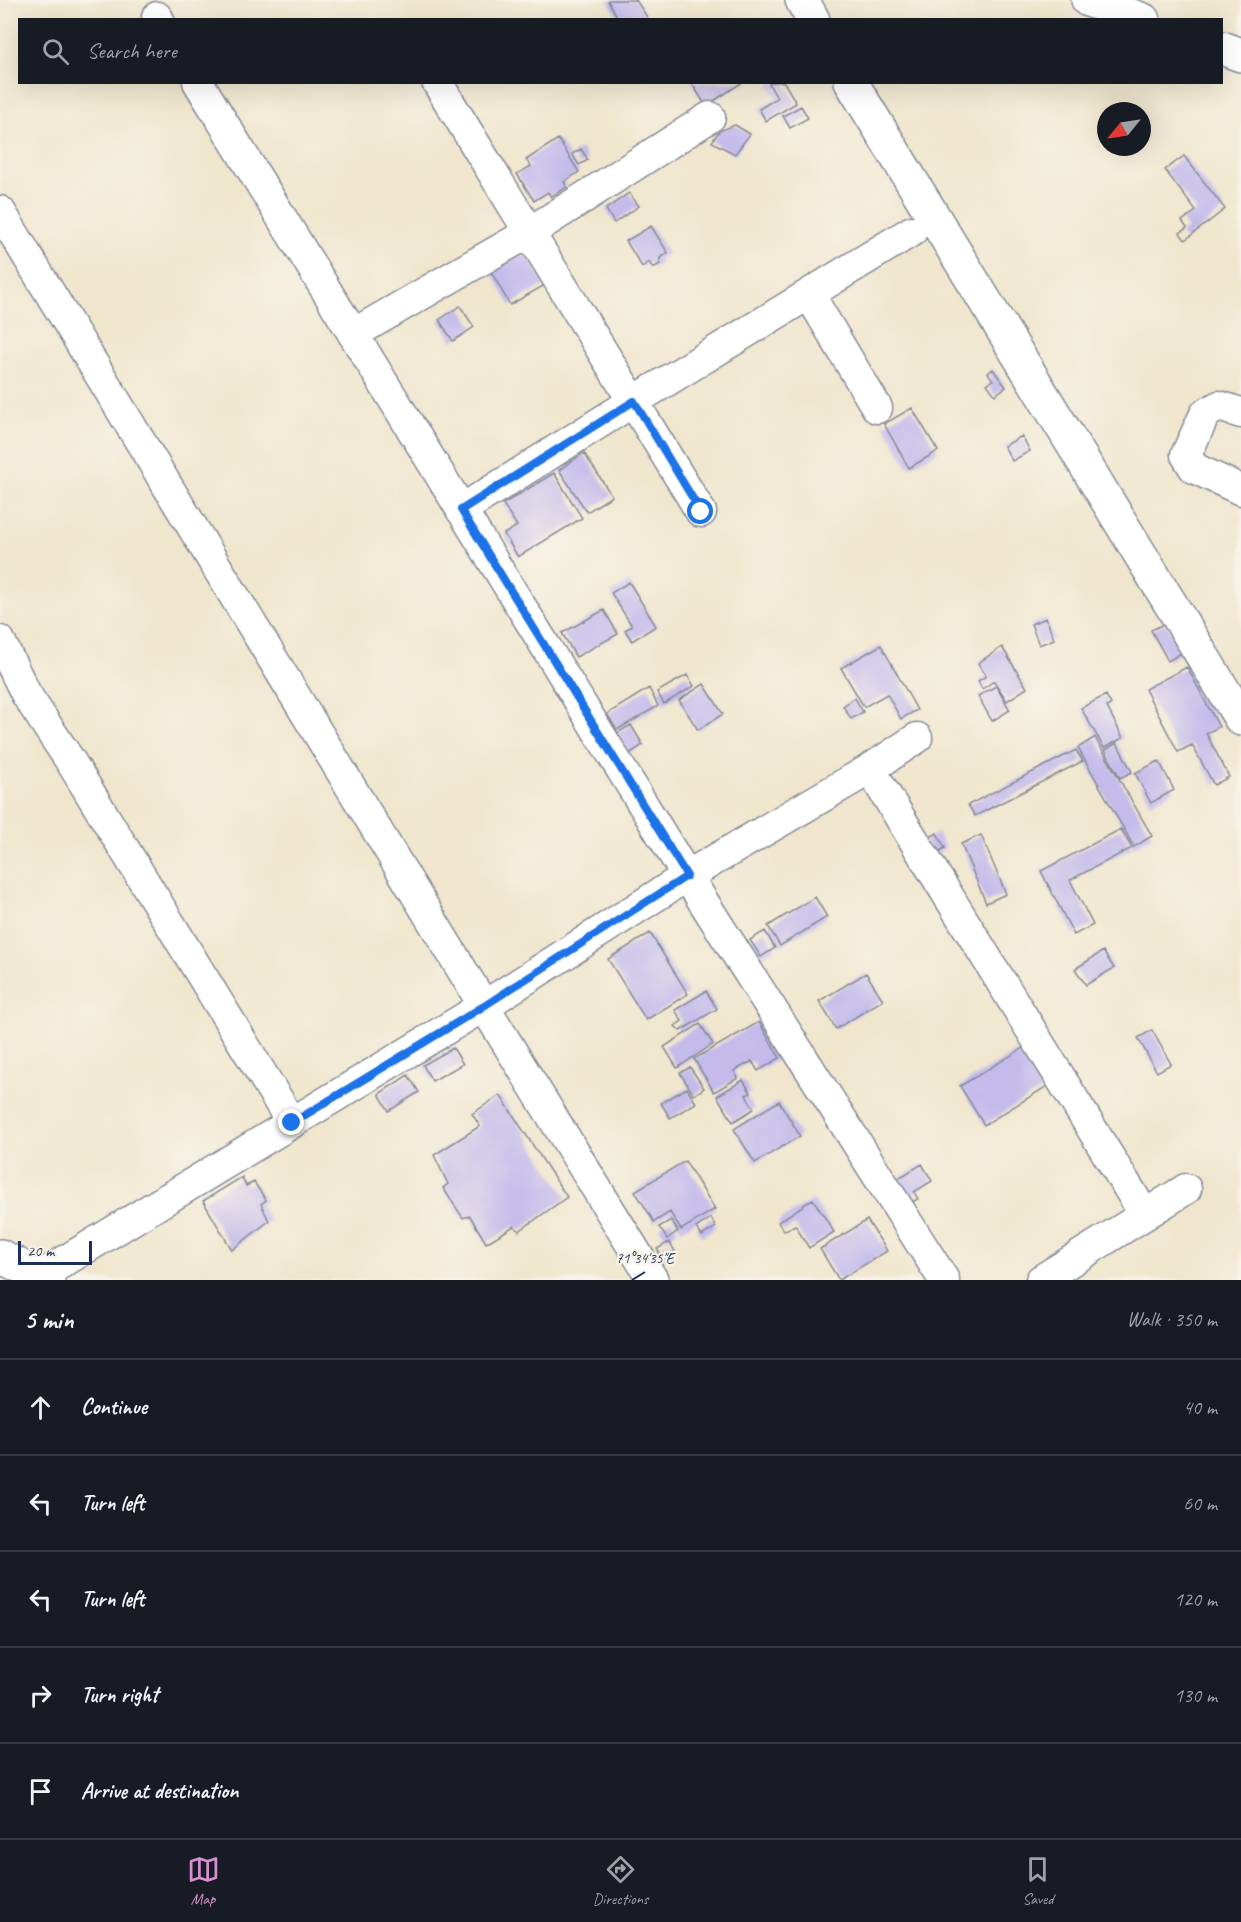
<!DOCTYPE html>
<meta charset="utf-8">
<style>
:root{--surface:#171b24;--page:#242831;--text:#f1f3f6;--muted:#9ea1a6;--line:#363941;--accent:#d690ce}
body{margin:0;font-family:Caveat,sans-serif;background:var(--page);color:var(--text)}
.compass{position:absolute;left:1097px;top:102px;width:54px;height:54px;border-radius:50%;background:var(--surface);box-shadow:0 6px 24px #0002;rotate:240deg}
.scale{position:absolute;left:18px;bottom:15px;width:74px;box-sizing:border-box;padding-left:6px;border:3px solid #1b2f5e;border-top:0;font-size:16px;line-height:21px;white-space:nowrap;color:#1b2f5e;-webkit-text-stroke:4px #f7f3e8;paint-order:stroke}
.stop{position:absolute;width:18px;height:18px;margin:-14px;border:4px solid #1a73e8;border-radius:50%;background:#fff}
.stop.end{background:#1a73e8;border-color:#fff;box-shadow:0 2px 6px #0008}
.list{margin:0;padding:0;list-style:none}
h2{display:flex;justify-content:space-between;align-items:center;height:78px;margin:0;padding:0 24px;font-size:26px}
h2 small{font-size:20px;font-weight:400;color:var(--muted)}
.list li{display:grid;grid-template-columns:39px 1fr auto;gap:18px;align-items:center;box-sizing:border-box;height:96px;padding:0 24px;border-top:2px solid var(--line)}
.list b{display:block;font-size:22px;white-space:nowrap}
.list em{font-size:20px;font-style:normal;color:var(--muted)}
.icon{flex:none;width:33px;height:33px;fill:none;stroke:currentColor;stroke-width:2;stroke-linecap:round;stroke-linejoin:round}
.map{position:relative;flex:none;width:1241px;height:1280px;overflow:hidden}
.search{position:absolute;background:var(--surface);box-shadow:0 6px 24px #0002;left:18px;right:18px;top:18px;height:66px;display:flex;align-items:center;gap:15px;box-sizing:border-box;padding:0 21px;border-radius:0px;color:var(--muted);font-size:22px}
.sheet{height:558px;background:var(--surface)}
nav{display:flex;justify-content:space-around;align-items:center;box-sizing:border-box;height:84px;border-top:2px solid var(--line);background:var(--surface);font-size:16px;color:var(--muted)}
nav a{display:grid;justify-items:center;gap:3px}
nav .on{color:var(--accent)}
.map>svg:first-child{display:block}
.building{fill:#c4bbeb}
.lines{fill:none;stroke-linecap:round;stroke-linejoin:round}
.street-casing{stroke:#868a96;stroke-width:33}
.secondary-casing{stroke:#868a96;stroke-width:36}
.highway-casing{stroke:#868a96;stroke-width:36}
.street{stroke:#fff;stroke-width:30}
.secondary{stroke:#fff;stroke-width:33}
.highway{stroke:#fff;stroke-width:33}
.route{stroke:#1a73e8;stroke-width:8}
.ticks{fill:none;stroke:#1b2f5e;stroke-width:2}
.ticks-label{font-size:15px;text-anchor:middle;fill:#1b2f5e;stroke:#f7f3e8;stroke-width:4.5;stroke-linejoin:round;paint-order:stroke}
</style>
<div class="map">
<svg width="1241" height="1280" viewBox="0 0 1241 1280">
<rect width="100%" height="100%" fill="#f7f3e8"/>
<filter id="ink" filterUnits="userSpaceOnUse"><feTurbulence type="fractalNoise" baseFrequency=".0167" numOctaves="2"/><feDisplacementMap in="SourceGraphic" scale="12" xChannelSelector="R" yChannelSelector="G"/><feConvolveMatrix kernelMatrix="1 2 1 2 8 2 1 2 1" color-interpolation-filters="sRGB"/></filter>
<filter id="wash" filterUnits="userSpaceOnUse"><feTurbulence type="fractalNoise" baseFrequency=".008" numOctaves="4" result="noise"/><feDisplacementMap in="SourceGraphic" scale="24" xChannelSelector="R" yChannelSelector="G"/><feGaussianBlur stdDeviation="1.35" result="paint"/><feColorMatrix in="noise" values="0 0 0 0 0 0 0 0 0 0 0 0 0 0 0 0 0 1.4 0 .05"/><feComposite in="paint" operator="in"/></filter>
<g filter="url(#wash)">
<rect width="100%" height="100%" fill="#f0e6cd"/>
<g id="blocks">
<path class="building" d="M609,0H636L649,20H619L608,1Z
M691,82H743L706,106Z
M771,82H784L796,103L766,121L759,109L777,98L769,84Z
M801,106L808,118L790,128L783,116Z
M735,125L750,134L735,154L712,142L719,131Z
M558,139L579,172L564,182L567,187L551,197L548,192L534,201L517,174L531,166L526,160Z
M581,149L588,160L579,165L572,154Z
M1184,156L1225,209L1185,240L1180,233L1187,228L1182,221L1196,211L1165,170Z
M629,193L639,206L614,223L606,209Z
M651,226L668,253L660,258V264L653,268L649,262L642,267L626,241Z
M525,249L545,285L510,305L490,270Z
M460,306L474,327L453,341L439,320Z
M993,369L1006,387L995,395L987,384L993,380L988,373Z
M912,408L938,451L909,468L884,424Z
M1022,436L1030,451L1012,461L1004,446Z
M584,453L612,496L587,512L559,470Z
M554,473L582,518L518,557L504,534L517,526L503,504Z
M629,582L656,626L632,641L625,630L632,626L611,593Z
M604,610L618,634L576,657L562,633Z
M1046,618L1054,639L1039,645L1031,624Z
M1166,623L1183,652L1168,661L1151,630Z
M881,645L917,710L901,719L887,694L864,707L841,668Z
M1002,647L1027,688L1007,701L994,681L982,689L978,681L986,676L978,663Z
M1187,667L1219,727L1206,733L1229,777L1214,785L1192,745L1178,752L1145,689Z
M687,675L694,686L664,704L657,692Z
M704,684L723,714L698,730L679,700Z
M996,686L1010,710L992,721L978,696Z
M649,688L658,706L617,730L607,714Z
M1106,695L1111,704L1107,707L1123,738L1104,748L1081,708Z
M855,698L863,712L851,719L843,706Z
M631,725L643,745L629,754L617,733Z
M1095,737L1152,836L1134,847L1078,748Z
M1117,743L1132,772L1120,778L1105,750Z
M1076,750L1083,761L975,816L968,805Z
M1159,761L1174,790L1151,803L1135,773Z
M1121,829L1132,848L1070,880L1093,925L1074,935L1041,871Z
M937,833L945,848L933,855L925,840Z
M981,835L1006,894L986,903L961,844Z
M815,897L827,917L780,946L768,926Z
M765,931L775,948L761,957L750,940Z
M650,933L688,994L646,1020L608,959Z
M1103,951L1114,968L1086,985L1075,969Z
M866,973L883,1000L836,1029L819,1001Z
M706,991L717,1009L680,1031L675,1026L682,1021L675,1010Z
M759,1022L780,1058L758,1071L752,1061L734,1071L738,1078L714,1092L694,1059Z
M700,1024L713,1044L677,1068L664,1047Z
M1152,1030L1171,1064L1157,1072L1138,1038Z
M1025,1047L1049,1085L984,1125L960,1086Z
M453,1048L463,1064L432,1081L423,1065Z
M690,1067L704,1088L694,1095L680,1073Z
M408,1075L419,1092L389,1111L379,1094Z
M743,1080L751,1093L746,1095L754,1109L733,1122L717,1096Z
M687,1088L696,1103L670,1118L661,1103Z
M500,1095L567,1197L519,1231L514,1226L486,1243L470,1216L463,1218L443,1188L448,1184L434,1155L480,1126L472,1114Z
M779,1101L800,1136L755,1163L734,1129Z
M685,1161L715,1209L681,1230L670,1212L654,1222L635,1191Z
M922,1164L932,1181L914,1192L918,1199L912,1202L897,1179Z
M242,1177L246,1186L254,1182L266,1200L261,1204L269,1221L232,1250L203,1201Z
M813,1199L834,1232L809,1248L795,1225L784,1231L778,1222Z
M711,1218L716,1227L702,1236L696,1228Z
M671,1220L678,1231L667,1239L659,1227Z
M867,1220L887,1251L839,1280L820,1249Z
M669,1242L675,1251L663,1259L657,1249Z"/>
</g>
</g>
<g filter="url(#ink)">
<use href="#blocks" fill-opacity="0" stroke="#868a96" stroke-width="1.5"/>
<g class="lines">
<g class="street-casing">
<path id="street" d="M157,17L159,20
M198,82L687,876L944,1280
M437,82L701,512
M0,211L484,1006L653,1280
M809,294L877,408
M353,334L530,232L710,117
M1241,413L1219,406L1205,414L1186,455L1194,468L1241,490
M461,510L634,401L912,231
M0,641L26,694L71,762L292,1123
M870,769L1145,1215
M40,1276L484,1006L687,876L870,769L917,738
M1041,1280L1186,1189"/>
</g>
<g class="secondary-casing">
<path id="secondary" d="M802,0L813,20
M1088,0L1143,20
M1222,48L1241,55
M851,82L1241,719"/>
</g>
<g class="highway-casing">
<path id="highway" d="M0,1256L48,1280"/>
</g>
<use href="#street" class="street"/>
<use href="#secondary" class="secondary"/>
<use href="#highway" class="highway"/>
</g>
</g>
<g class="lines" filter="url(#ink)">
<path class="route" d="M292,1123L484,1006L687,876L461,510L634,401L701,512"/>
</g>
<path class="ticks" d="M632,1280L645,1272"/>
<g class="ticks-label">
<text x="645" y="1263">71°34'35"E</text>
</g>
</svg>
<svg class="compass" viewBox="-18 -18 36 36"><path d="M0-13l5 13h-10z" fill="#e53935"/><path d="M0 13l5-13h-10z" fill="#9ea1a6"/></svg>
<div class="scale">20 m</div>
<div class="stop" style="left:701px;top:512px"></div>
<div class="stop end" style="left:292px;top:1123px"></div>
<div class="search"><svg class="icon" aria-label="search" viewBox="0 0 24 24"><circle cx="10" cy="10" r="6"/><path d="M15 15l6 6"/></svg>Search here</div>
</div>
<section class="sheet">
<h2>5 min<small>Walk · 350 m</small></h2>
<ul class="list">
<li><svg class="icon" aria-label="ahead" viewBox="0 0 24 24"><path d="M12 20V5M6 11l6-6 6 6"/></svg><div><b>Continue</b></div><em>40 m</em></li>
<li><svg class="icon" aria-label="left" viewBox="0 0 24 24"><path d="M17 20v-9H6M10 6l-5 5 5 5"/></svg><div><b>Turn left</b></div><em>60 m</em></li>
<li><svg class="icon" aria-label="left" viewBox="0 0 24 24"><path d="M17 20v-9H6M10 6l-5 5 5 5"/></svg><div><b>Turn left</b></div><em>120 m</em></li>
<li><svg class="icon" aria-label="right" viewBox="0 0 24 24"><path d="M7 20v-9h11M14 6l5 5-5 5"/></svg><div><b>Turn right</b></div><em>130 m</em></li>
<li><svg class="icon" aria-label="arrive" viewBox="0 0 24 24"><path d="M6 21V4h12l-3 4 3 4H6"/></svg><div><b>Arrive at destination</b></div></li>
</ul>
</section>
<nav>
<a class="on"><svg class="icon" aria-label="map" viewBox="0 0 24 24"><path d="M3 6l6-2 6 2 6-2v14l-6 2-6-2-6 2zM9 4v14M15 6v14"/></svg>Map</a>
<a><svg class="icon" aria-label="directions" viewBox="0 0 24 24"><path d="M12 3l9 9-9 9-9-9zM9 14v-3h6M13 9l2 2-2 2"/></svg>Directions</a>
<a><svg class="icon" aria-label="saved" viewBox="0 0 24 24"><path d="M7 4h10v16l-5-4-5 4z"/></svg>Saved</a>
</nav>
